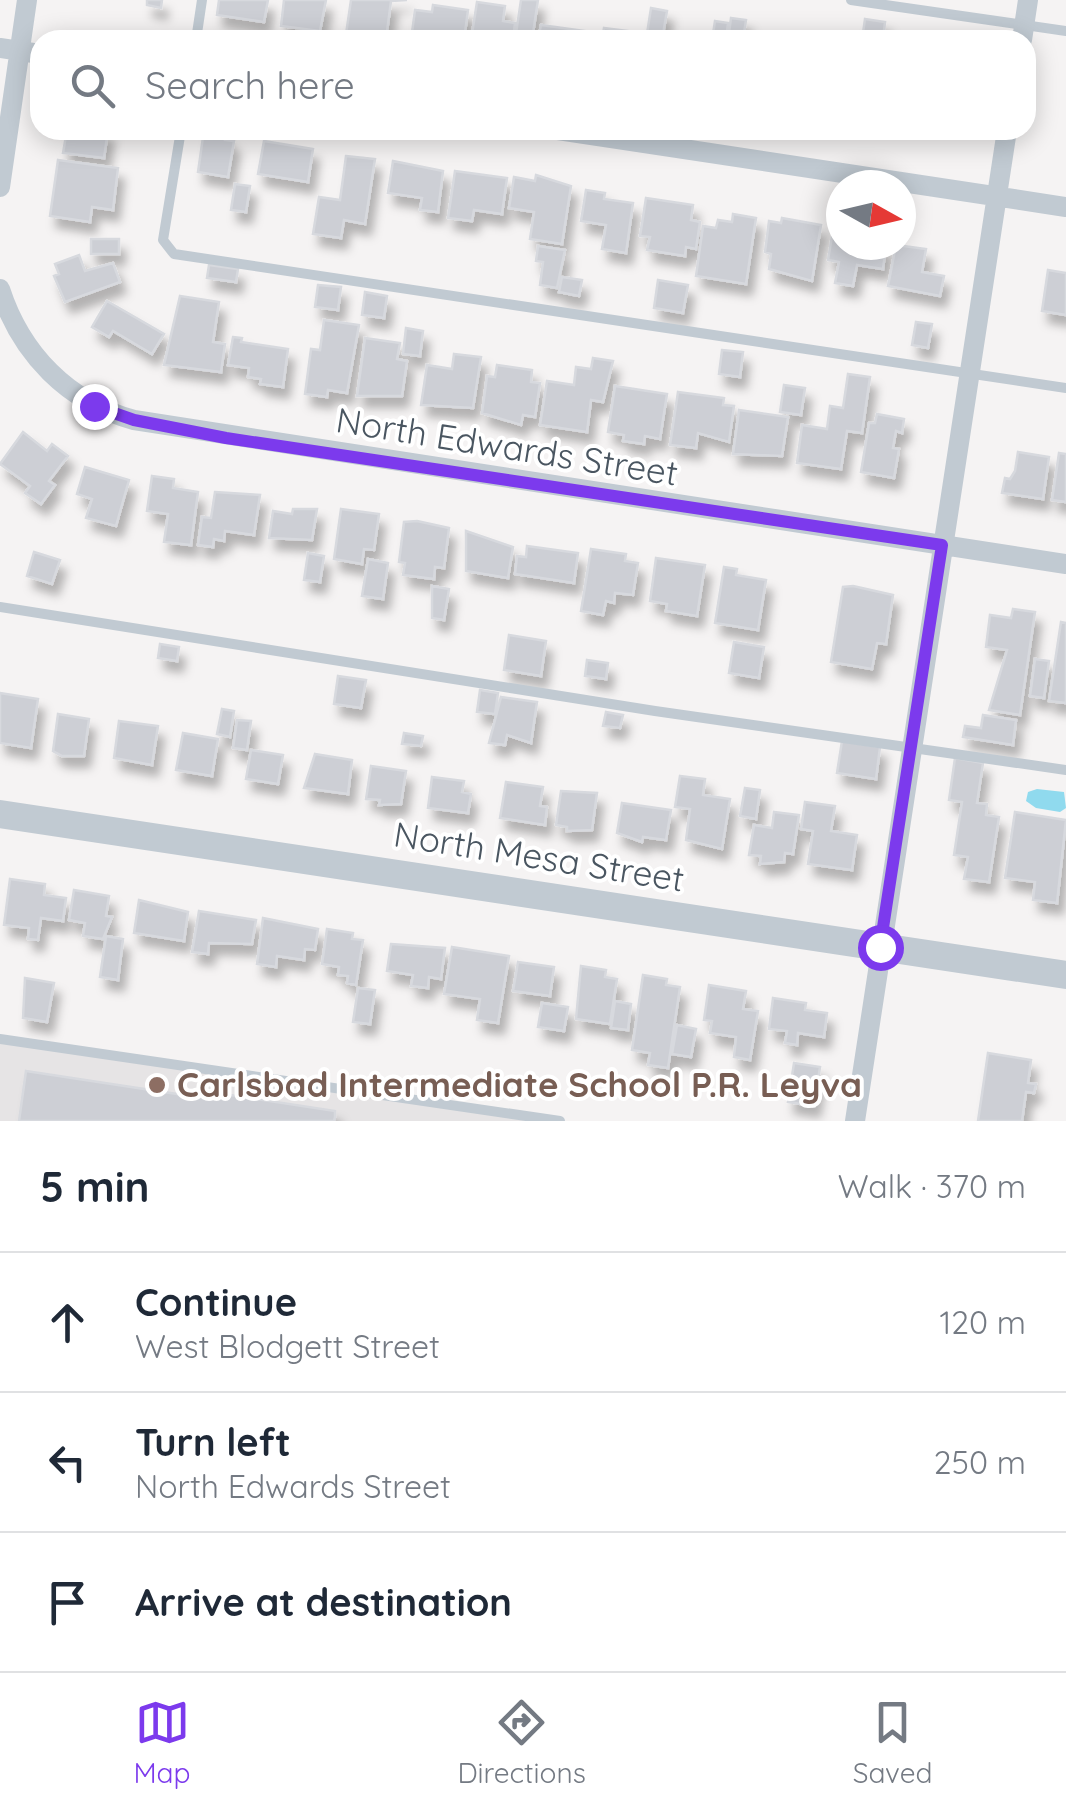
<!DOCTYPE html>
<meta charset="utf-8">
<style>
:root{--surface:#fff;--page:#f2f2f3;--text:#1f2937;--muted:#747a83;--line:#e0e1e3;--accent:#7c3aed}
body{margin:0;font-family:Quicksand,sans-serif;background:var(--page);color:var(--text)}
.compass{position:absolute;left:826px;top:170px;width:90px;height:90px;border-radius:50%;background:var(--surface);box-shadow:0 5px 25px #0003;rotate:98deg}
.stop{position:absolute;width:30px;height:30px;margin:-22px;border:8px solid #7c3aed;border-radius:50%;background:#fff}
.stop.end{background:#7c3aed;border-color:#fff;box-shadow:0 2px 10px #0008}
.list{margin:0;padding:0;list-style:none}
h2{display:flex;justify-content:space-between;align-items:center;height:130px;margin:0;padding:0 40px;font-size:42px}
h2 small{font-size:32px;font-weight:400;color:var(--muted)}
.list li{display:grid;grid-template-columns:65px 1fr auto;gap:30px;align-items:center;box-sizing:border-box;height:140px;padding:0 40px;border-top:2px solid var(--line)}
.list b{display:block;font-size:38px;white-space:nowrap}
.list p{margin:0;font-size:32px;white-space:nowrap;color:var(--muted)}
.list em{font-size:32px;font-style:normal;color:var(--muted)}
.icon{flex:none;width:55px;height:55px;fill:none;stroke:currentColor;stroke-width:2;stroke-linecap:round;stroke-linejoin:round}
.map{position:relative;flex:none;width:1066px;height:1121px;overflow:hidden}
.search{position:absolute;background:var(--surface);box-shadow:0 5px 25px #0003;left:30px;right:30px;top:30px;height:110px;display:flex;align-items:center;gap:25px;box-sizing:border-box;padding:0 35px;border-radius:30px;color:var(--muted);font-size:38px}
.sheet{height:550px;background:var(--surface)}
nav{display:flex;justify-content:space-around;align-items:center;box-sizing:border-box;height:140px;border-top:2px solid var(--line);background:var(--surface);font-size:28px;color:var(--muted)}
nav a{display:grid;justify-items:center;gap:5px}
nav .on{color:var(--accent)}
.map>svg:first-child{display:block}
.education{fill:#e6e4e5}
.water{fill:#90daee}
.building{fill:#cdcfd5;stroke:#d7d9de;stroke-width:2.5;filter:url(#shadow)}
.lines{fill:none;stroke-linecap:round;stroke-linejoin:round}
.service{stroke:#c1cad2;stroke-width:10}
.minor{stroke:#c1cad2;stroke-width:20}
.tertiary{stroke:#c1cad2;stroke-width:28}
.route{stroke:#7c3aed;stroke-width:12}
.education-dot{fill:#8d6e63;stroke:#fff;stroke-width:4}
.labels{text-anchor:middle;stroke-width:8;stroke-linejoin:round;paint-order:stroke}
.street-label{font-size:35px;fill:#4a5661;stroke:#fff}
.education-label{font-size:35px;font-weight:bold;fill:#785e54;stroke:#fff;text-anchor:start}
</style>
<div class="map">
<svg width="1066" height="1121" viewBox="0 0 1066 1121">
<defs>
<filter id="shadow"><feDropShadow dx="6" dy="11" stdDeviation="5" flood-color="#0004"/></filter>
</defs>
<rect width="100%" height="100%" fill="#f5f3f3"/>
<path class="education" d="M0,1039L560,1121H0Z"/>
<path class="water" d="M1037,789L1064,792L1066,808L1060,812L1036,808L1026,801L1028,792Z"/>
<path class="building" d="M147,0H162L161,8L147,5Z
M219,0H268L264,22L217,15Z
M284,0H326L320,31L281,26Z
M351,0H407L391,1L386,39L346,34Z
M521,0H538L532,40H515Z
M477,2L505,6L503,21L515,23L513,40H471Z
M433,5L468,10L464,40H411L415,10L432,12Z
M651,8L667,11L662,40H646Z
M731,18L746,20L743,40H728Z
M865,19L885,22L883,40H862Z
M715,21L728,23L726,40H712Z
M541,25L592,32L591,40H538Z
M604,28L636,32L635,40H602Z
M67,130H108L104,158L63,153Z
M204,130L226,134L225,140L234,141L228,177L198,172Z
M264,141L313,149L308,182L258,174Z
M346,156L375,159L365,224L344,220L341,238L313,234L319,197L340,200Z
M58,160L118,168L113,210L92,207L90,222L50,216Z
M393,161L443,171L438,212L420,210L422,198L388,193Z
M455,171L507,178L502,214L474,210L472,221L448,218Z
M536,175L571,186L562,244L530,239L534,212L509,208L514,177L535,181Z
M235,184L250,186L246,212L231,210Z
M586,190L605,193L604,199L633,203L626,253L602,249L606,225L581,221Z
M646,198L693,205L691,220L700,222L696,249L686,247L685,256L647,250L650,237L640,236Z
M733,214L756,218L746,284L696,276L703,226L716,228L718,220L732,222Z
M782,218L821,225L812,281L769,269L771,254L765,252L769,221L781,223Z
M832,236L841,237L843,249L854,251V245H886L883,269L857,265L853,286L835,283L839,262L828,260Z
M91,239H119V254H91Z
M896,245L926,249L922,272L944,276L940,296L888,286Z
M538,246L565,250L557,288L540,285L543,262L536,261Z
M79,255L85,271L113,263L120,282L65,302L54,276L59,274L55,264Z
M209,265L238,269L236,282L207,278Z
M1048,270L1066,273V315L1042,311Z
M562,277L582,280L579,296L559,292Z
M658,280L688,285L683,313L654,308Z
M318,285L341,287L338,310L315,307Z
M365,292L387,296L384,318L362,315Z
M180,296L219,302L213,342L225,344L221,372L164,365Z
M107,301L164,334L152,354L113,331L109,337L92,327Z
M324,320L359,325L347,393L328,390L327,397L305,394L311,349L320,350Z
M916,322L932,324L928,348L912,345Z
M406,328L423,331L420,356L403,354Z
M233,337L242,338L241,342L288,349L283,387L260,384L261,379L248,377L249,368L228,365Z
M365,338L400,343L397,359L407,361L402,396H357Z
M722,350L743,352L740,377L719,374Z
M454,354L481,357L473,408L421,405L427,365L452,369Z
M593,358L613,361L603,402L591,400L587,432L540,425L547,381L574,385L576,367L591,369Z
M497,365L532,370L531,382L540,383L535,417L523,415L521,425L482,413L487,376L495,377Z
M848,374L870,377L862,433L847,431L841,469L797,463L802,425L827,429L830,406L843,408Z
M784,385L805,388L801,415L780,412Z
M615,386L667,394L660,439L645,436L644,444L623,441L624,435L608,432Z
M678,392L724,398L723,405L734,406L729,442L698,433L696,448L670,445Z
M739,410L788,417L782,456L733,454Z
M877,414L904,419L902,433L896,431L893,448L899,449L894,478L861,472L869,423H875Z
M23,432L47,451L52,444L68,456L49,481L55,485L41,504L25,493L30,486L0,464Z
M1018,452L1049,457L1043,499L1002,493L1005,478L1010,479L1015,471Z
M1059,453L1066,454V502L1052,500Z
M85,467L129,480L116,526L86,518L92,499L77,494Z
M152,476L174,479L173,488L198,492L191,545L164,542L168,514L147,511Z
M215,492L260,495L254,535L225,531L224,541L214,539L213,547L198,545L202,517L211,518Z
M293,509H317L312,540L269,538L273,511L292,514Z
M341,509L379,514L374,550L364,549L362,564L334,559Z
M417,521L449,528L444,568L435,567L434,579L403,575L405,563L399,562L404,522Z
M466,531L513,547L508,578L466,571Z
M527,546L578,553L574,583L515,574L517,556L526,557Z
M591,549L626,554L625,561L638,563L633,595L615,593L614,603L606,601L603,615L581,611Z
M34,552L60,560L52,584L27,576Z
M308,553L324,556L320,582L304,580Z
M656,558L705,565L697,616L666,611L667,604L650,601Z
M368,559L388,563L383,599L362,596Z
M724,567L737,569L736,575L766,580L758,630L715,623Z
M432,586L449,589L444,620L432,618Z
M853,586L893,595L886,644L877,643L872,669L831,662L843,587Z
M1013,609L1035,612L1020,715L989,710L1007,650L986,647L990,615L1011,618Z
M1061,622L1066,623V703L1049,701Z
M509,635L546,641L541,676L504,670Z
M734,642L764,647L759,678L729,673Z
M160,644L179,647L177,661L158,658Z
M1035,659L1049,661L1044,698L1030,696Z
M587,660L608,663L606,679L585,676Z
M338,676L366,680L361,708L334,704Z
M480,690L498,693L495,714L477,712Z
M0,693L38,699L31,748L0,743Z
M501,697L537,702L531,743L507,735L505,745L489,743Z
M222,709L234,711L230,737L217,734Z
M606,712L623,715L620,728L603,726Z
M58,714L89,719L84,756H62L53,751Z
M983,715L1016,720L1013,745L963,737L965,726L981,728Z
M237,720L251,721L247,750L233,748Z
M119,721L158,726L152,765L114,758Z
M183,733L218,739L212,776L176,770Z
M404,733L423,736L421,746L402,744Z
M842,741L880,747L876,779L837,773Z
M251,750L283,755L278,784L246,779Z
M315,754L352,760L348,794L304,788Z
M955,758L983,763L977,803L987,804L986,815L999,817L989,882L964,879L968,857L954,855L962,802L949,800Z
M371,766L406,771L401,804L379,805L380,800L366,799Z
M680,776L705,779L703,795L730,799L722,849L686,840L690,809L675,807Z
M432,777L464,781L462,792L471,794L468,813L428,808Z
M506,782L543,787L540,806L547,807L545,825L500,818Z
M745,788L760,790L756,819L740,816Z
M561,791L597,793L592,830L567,831V827L556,825Z
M805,802L835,806L831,831L857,835L852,870L808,864L813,831L801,829Z
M622,803L671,810L666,840L643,837L642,842L617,833Z
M774,812L799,815L793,854L785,853L784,862L760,864L761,856L749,855L754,825L772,828Z
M1015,812L1066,820L1057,903L1033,900L1035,882L1005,878Z
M10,879L45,884L44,895L66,898L63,921L41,918L38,940L28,939L29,928L4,925Z
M74,890L109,896L106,916L112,917L103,939L83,936L85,923L69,920Z
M139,900L188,912L184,941L134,933Z
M199,911L256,920L252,944L209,943L208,954L192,952Z
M263,918L318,929L315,950L305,949L304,960L277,956L276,967L257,964Z
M327,929L353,933L352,939L363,940L356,985L347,983L348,976L338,975L339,967L322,964Z
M106,936L123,939L118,980L100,977Z
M391,944L445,948L441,979L429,977L428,988L411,986L413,975L387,971Z
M452,947L509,956L498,1023L477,1020L480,999L444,994Z
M518,962L554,967L550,996L513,991Z
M581,966L606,970L605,977L617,979L610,1024L576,1019Z
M643,975L667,979L666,985L680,987L668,1068L648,1065L650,1053L632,1050Z
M25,978L54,983L47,1022L23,1018Z
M709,985L746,991L743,1009L758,1011L750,1060L734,1057L736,1037L710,1033L712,1021L704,1020Z
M358,988L375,990L370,1024L353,1022Z
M773,998L806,1003L805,1010L827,1013L824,1037L798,1033L797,1045L785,1043L787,1031L769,1029Z
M615,1001L631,1004L628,1030L611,1028Z
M542,1003L568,1007L564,1031L538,1027Z
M677,1025L696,1029L691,1057L672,1054Z
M988,1053L1031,1060L1028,1083L1036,1084L1034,1093L1026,1092L1022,1121H978Z
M794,1063L820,1067L814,1106L788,1102Z
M26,1071L197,1097L198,1090L335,1111V1117L334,1121H19Z"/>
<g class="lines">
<path class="service" d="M851,0L1066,31
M196,40L202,0
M181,130L163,240L174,254L1066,388
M0,607L655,711L1066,770
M0,1039L560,1121"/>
<path class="minor" d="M1022,40L1028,0
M0,48L40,54
M558,130L1066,207
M0,187L27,0
M0,289C21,354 68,402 134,420L1066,564
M855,1121L1007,130"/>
<path class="tertiary" d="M0,814L1066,975"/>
</g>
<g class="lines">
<path class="route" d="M94,406L134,420L226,438L942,545L880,947"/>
</g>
<circle class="education-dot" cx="157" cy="1085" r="10"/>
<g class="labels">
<g class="street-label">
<text transform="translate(507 447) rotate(9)" y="12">North Edwards Street</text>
<text transform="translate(539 857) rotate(9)" y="12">North Mesa Street</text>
</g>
<g class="education-label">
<text x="177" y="1097">Carlsbad Intermediate School P.R. Leyva</text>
</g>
</g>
</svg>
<svg class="compass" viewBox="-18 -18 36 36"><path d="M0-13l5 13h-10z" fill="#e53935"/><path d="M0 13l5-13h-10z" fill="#747a83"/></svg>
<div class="stop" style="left:880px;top:947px"></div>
<div class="stop end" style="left:94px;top:406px"></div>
<div class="search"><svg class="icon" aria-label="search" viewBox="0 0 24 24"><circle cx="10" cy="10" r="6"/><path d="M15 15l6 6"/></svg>Search here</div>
</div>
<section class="sheet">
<h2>5 min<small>Walk · 370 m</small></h2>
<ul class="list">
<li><svg class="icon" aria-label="ahead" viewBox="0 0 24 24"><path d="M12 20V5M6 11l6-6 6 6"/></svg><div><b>Continue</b><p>West Blodgett Street</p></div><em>120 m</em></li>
<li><svg class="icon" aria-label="left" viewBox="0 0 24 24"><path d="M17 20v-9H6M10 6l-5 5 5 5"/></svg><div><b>Turn left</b><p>North Edwards Street</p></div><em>250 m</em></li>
<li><svg class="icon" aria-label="arrive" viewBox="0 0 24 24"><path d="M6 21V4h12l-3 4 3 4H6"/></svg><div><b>Arrive at destination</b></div></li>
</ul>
</section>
<nav>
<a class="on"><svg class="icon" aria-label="map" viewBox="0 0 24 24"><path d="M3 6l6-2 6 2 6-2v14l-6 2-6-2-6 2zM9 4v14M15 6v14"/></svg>Map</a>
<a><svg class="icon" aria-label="directions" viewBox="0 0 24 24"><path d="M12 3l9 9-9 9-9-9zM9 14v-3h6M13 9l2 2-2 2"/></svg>Directions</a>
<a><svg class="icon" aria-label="saved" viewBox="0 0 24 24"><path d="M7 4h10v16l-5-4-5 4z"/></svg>Saved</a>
</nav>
